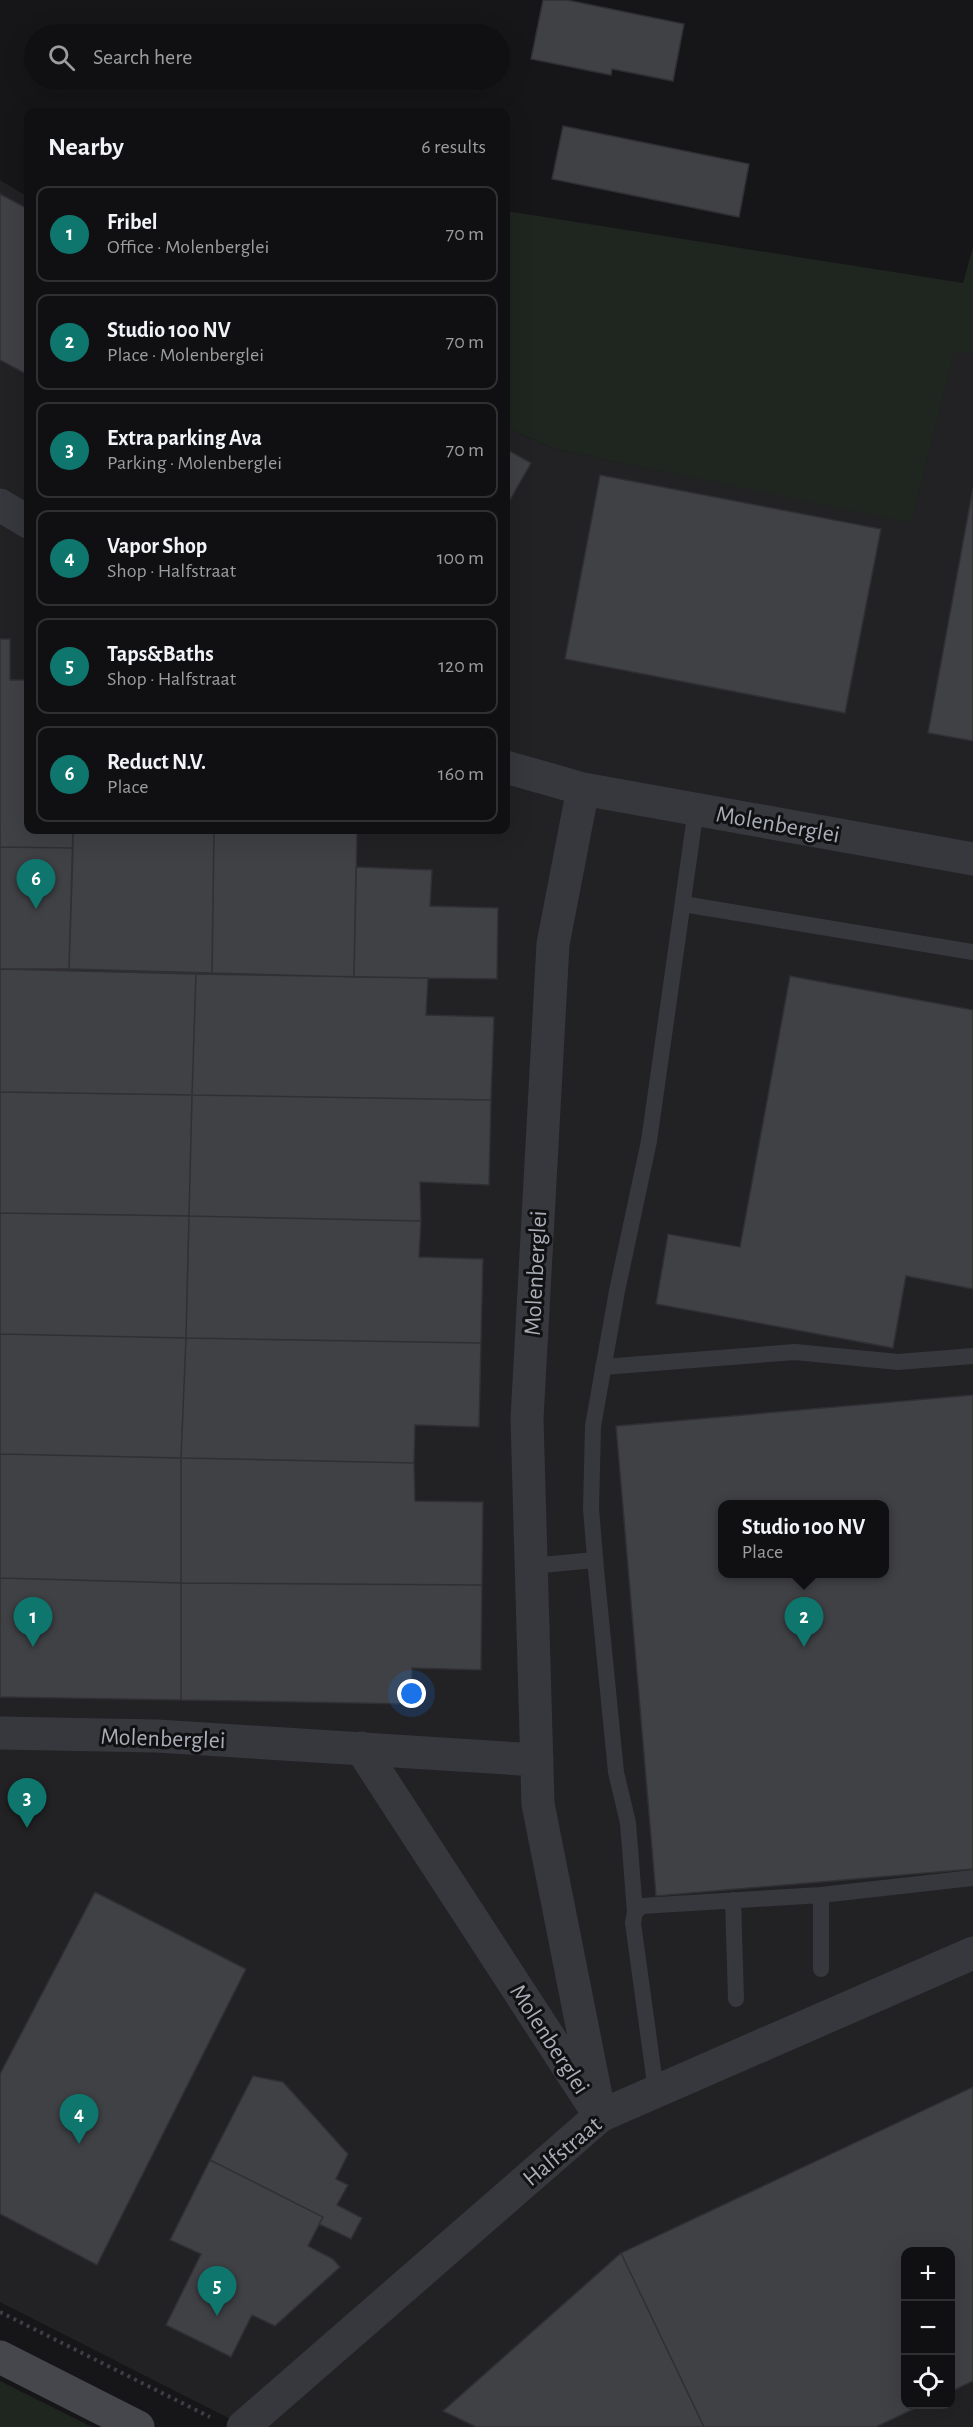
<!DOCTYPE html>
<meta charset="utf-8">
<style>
:root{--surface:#101012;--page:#1e1e20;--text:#f1f3f6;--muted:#9c9d9f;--line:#303032;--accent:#0f766e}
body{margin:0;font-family:"Alegreya Sans",sans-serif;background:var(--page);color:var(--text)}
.controls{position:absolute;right:18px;bottom:18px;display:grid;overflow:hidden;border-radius:12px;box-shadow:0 6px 24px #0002}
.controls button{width:54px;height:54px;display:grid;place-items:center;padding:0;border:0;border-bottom:2px solid var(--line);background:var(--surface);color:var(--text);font:30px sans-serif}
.you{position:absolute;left:412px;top:1694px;width:21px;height:21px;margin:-15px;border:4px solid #fff;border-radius:50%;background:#1a73e8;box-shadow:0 0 0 9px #1a73e833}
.badge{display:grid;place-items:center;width:39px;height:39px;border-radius:50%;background:var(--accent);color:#fff;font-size:20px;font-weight:700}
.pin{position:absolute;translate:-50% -50px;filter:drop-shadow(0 2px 3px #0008)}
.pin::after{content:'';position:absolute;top:32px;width:21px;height:18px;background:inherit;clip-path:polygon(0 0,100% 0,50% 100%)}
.popup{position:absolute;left:718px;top:1500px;width:171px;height:78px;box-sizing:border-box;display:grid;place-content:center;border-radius:12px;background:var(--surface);filter:drop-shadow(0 2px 4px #0005);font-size:20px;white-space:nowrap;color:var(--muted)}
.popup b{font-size:22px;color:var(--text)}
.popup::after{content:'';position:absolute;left:50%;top:100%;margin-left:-12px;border:12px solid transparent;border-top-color:var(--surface)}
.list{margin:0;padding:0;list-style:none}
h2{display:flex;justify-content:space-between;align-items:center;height:78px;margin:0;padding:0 24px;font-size:26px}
h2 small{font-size:20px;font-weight:400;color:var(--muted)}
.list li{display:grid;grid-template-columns:39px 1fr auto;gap:18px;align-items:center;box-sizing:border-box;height:96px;margin:0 12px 12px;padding:0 12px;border:2px solid var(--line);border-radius:12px}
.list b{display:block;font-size:22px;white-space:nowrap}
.list p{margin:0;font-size:20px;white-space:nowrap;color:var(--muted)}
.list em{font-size:20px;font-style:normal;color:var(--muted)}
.icon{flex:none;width:33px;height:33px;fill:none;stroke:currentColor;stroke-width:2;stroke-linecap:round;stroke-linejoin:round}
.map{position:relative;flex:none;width:973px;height:2427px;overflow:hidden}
.search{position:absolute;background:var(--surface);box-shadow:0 6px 24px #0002;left:24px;top:24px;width:486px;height:66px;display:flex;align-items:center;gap:15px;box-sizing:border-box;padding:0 21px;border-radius:33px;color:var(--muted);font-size:22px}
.panel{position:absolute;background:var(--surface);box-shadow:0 6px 24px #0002;left:24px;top:108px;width:486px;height:726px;border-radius:12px}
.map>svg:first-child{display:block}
.built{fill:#222225;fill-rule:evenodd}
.green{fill:#1e261f}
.building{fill:#404145;stroke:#303034;stroke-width:1.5;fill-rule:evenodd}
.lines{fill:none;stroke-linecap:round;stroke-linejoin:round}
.path{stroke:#3d3f44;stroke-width:4;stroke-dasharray:3 4.5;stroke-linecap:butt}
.lane{stroke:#37383d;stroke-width:16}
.street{stroke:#37383d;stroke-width:33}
.secondary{stroke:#45474d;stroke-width:33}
.labels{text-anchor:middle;stroke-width:6;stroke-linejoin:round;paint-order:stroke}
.street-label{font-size:24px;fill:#a8adb8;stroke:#111113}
</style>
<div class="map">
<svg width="973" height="2427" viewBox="0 0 973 2427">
<rect width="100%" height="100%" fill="#161618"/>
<path class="built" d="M0,180L28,197V830H506V427L555,449L911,522L955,350L973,354V2427H246L0,2302ZM723,1504H885V1574H723ZM906,2252H950V2404H906Z"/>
<path class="green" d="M506,211L963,283L973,247V354L955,351L911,523L555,449L506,427Z
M0,2381L92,2427H0Z"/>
<path class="building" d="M543,0H567L684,24L673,81L612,69L611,75L531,59Z
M563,126L749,164L739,217L552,179Z
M0,194L28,209V375L0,360Z
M506,449L531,463L506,507Z
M600,475L881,529L845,713L565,659Z
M973,488V741L928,733Z
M0,639H10V680H28V830H73V848L0,847Z
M73,830H214L212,973L69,969Z
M214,830H291L357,833L354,977L212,973Z
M0,847L73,848L69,969H0Z
M356,867L432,870L430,906L498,908L497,979L354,977Z
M0,969L196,974L192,1095L0,1092Z
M196,974L428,978L426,1015L494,1017L491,1100L192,1095Z
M790,976L973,1010V1289L906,1276L893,1348L656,1304L668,1234L740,1247Z
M0,1092L192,1095L189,1216L0,1213Z
M192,1095L491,1100L489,1185L420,1182L421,1221L189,1216Z
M0,1213L189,1216L186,1338L0,1334Z
M189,1216L421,1221L419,1257L483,1259L481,1343L186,1338Z
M0,1334L186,1338L181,1458L0,1454Z
M186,1338L481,1343L479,1427L415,1425L414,1463L181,1458Z
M973,1395V1869L656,1896L616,1426ZM723,1504H885V1574H723Z
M0,1454L181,1458V1583L0,1578Z
M181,1458L414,1463L415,1501L483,1502L482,1585L181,1583Z
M0,1578L181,1583V1700L0,1697Z
M181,1583L482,1585L481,1670L412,1668L411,1704L181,1700Z
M95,1892L246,1969L97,2265L0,2214V2074Z
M253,2076L283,2082L348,2154L336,2179L348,2185L337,2205L362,2218L351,2239L319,2224L323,2217L210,2160Z
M973,2087V2381L950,2392V2252H906V2404H924L876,2427H704L621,2253Z
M210,2160L323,2217L308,2246L333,2259L340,2267L275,2326L252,2315L231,2357L166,2325L201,2254L170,2240Z
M621,2253L704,2427H476L443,2411Z"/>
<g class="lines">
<path class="path" d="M0,2312L210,2417"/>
<path class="lane" d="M683,904L973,952
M603,1367L795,1352L898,1362L973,1356
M531,1566L595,1560
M733,1900L736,1999
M635,1912L628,1823L616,1772L596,1569L591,1509L593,1426L617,1291L649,1141L696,809
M821,1969V1895
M656,2091L633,1923L635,1912L642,1906L821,1895L973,1878"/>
<path class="street" d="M0,505L28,522
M506,767L583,789L973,859
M583,789L553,944L527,1419L538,1804L600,2116
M0,1733L157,1736L537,1760
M361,1748L591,2102
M243,2427L600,2116L973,1953"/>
<path class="secondary" d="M0,2357L138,2427"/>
</g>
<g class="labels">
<g class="street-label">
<text transform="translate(778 824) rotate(10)" y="8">Molenberglei</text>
<text transform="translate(535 1273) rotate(-87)" y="8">Molenberglei</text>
<text transform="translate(163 1738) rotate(2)" y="8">Molenberglei</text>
<text transform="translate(550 2039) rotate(57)" y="8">Molenberglei</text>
<text transform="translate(562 2151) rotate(-40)" y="8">Halfstraat</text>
</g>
</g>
</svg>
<div class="controls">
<button>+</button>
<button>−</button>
<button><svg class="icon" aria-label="locate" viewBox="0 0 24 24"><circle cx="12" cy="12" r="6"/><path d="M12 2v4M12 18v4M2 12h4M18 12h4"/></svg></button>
</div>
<div class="you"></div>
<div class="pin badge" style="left:33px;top:1647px">1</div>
<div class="pin badge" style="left:804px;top:1647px">2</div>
<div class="popup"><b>Studio 100 NV</b>Place</div>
<div class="pin badge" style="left:27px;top:1828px">3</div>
<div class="pin badge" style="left:79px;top:2144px">4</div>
<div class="pin badge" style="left:217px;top:2316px">5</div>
<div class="pin badge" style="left:36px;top:909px">6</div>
<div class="search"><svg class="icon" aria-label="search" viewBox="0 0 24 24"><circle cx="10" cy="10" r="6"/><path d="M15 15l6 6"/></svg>Search here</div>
<section class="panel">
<h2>Nearby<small>6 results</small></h2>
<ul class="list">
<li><span class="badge">1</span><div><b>Fribel</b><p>Office · Molenberglei</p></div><em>70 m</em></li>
<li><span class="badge">2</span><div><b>Studio 100 NV</b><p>Place · Molenberglei</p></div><em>70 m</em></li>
<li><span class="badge">3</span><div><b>Extra parking Ava</b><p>Parking · Molenberglei</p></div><em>70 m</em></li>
<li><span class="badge">4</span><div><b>Vapor Shop</b><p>Shop · Halfstraat</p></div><em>100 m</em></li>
<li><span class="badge">5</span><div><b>Taps&amp;Baths</b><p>Shop · Halfstraat</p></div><em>120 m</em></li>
<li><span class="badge">6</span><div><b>Reduct N.V.</b><p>Place</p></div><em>160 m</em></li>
</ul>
</section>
</div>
